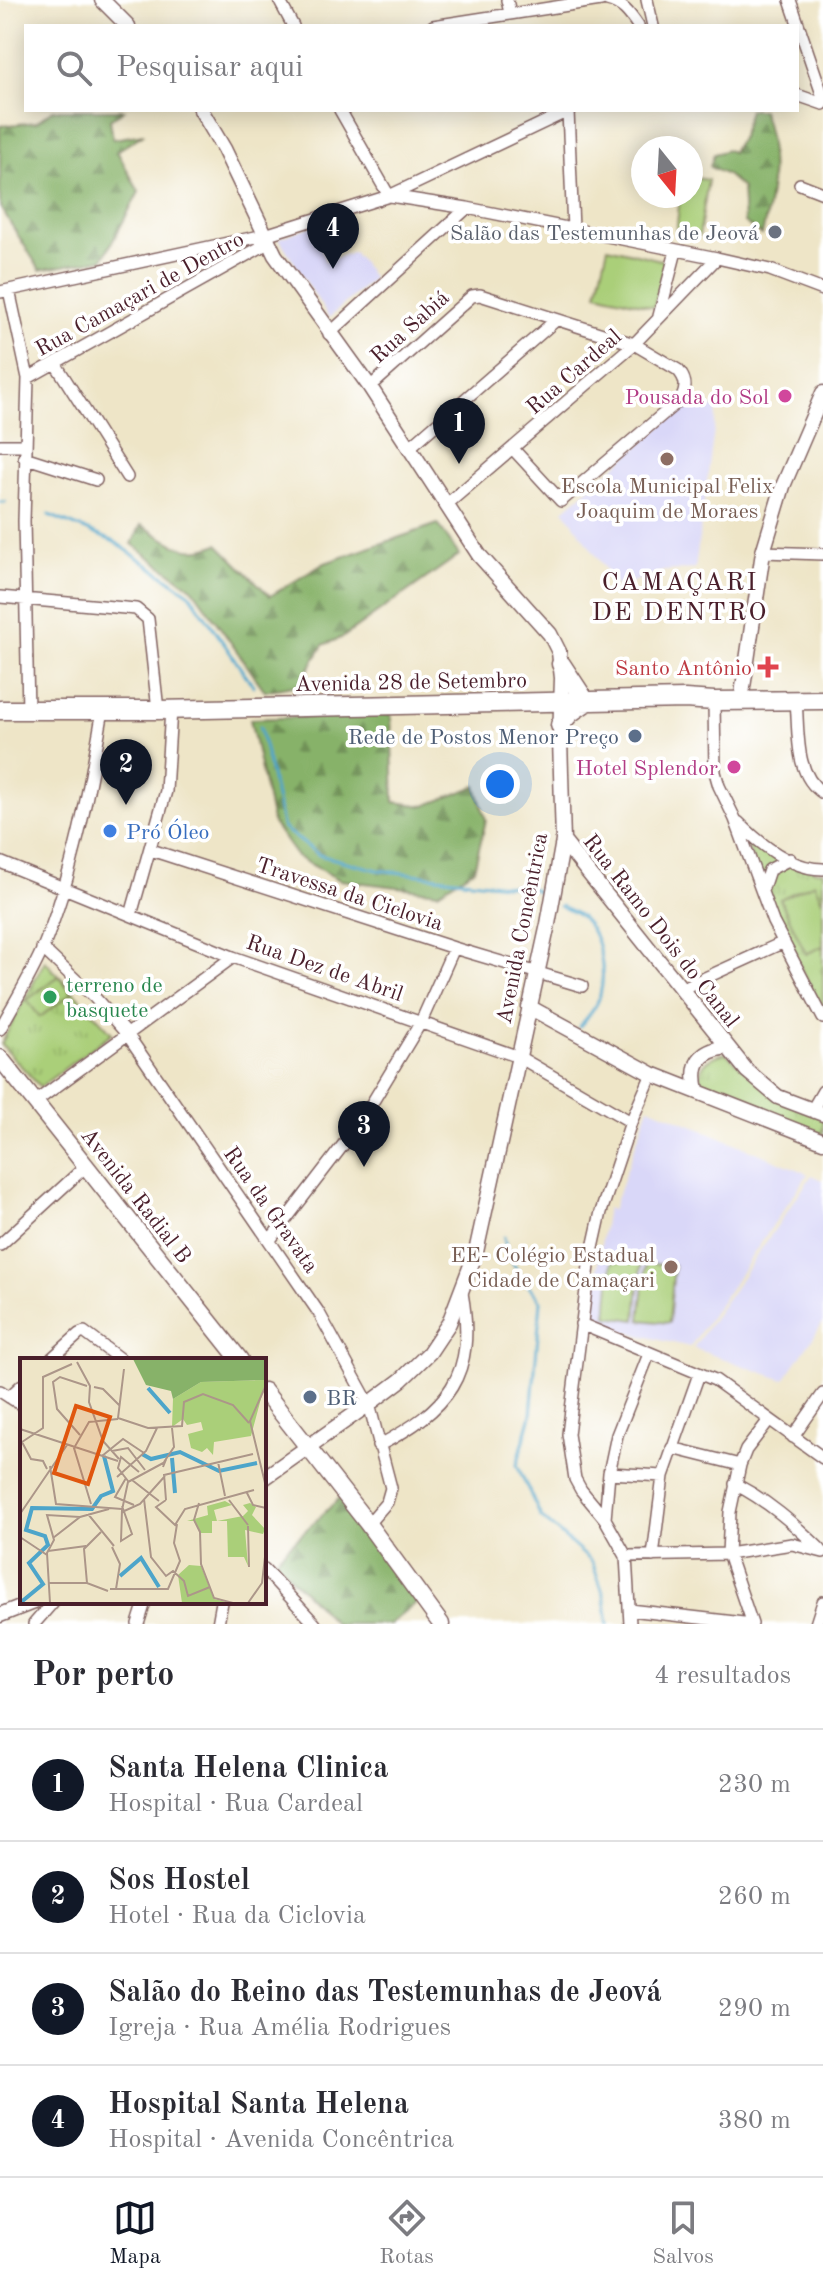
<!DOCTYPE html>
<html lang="pt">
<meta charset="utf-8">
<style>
:root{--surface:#fff;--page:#f2f2f3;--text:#2b2b33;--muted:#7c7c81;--line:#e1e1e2;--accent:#111827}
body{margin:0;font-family:"Old Standard TT",serif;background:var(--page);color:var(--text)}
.compass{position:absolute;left:631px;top:136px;width:72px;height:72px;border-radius:50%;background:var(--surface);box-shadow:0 4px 20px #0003;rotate:162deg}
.you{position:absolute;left:500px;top:784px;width:28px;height:28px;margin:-20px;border:6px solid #fff;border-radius:50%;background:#1a73e8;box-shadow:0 0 0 12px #1a73e833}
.badge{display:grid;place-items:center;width:52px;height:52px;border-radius:50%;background:var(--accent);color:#fff;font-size:26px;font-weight:700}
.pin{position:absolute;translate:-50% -66px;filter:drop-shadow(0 2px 4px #0008)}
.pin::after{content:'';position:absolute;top:42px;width:28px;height:24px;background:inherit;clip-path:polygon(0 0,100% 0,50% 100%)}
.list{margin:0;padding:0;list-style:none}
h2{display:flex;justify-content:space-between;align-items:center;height:104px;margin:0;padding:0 32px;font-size:34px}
h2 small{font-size:26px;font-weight:400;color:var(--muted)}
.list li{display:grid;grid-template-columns:52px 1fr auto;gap:24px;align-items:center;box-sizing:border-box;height:112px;padding:0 32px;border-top:2px solid var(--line)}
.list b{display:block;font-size:30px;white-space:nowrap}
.list p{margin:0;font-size:26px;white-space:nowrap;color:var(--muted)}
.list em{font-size:26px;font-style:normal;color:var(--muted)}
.icon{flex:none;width:44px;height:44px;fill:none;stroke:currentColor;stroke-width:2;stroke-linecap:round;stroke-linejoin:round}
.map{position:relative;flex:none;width:823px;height:1624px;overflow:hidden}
.search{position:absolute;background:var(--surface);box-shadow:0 4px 20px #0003;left:24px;right:24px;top:24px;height:88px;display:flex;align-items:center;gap:20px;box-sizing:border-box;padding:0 28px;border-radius:0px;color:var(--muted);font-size:30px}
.sheet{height:552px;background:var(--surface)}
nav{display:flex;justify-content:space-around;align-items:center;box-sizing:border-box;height:112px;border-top:2px solid var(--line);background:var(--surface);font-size:22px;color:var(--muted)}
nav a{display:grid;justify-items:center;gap:4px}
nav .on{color:var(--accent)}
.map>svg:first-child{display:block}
.built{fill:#d9d7f8}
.grass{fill:url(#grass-tufts);stroke:#7a7752;stroke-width:2}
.forest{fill:url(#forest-firs);stroke:#68684a;stroke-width:2}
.pitch{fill:#aacf79;stroke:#7a7752;stroke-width:2}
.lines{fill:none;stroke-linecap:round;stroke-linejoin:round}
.stream{stroke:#4da5ca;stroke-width:3}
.minor-casing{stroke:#836462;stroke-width:14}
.tertiary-casing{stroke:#836462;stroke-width:17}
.secondary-casing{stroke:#836462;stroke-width:19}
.primary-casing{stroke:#836462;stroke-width:21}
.minor{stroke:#fff;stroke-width:11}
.tertiary{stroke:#fff;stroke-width:14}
.secondary{stroke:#fff;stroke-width:16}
.primary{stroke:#fff;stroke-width:18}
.worship-dot{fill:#6b7280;stroke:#fff;stroke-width:3}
.hotel-dot{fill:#d1479c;stroke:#fff;stroke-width:3}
.education-dot{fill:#8d6e63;stroke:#fff;stroke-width:3}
.health-dot{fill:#e0444e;stroke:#fff;stroke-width:3}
.service-dot{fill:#5c6f8a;stroke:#fff;stroke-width:3}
.shop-dot{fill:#3f7fe0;stroke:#fff;stroke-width:3}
.leisure-dot{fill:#2e9e5b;stroke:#fff;stroke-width:3}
.labels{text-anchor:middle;stroke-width:7;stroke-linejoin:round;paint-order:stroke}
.worship-label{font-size:22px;fill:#5b616d;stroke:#fff;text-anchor:end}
.street-label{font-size:22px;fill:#4a1f2b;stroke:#fff}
.hotel-label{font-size:22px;fill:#b23c85;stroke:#fff;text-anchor:end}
.education-label{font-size:22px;fill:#785e54;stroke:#fff}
.health-label{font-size:22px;fill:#be3a42;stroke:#fff;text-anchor:end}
.service-label{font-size:22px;fill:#4e5e75;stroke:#fff;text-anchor:end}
.shop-label{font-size:22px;fill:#366cbe;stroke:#fff;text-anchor:start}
.leisure-label{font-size:22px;fill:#27864d;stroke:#fff;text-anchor:start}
.quarter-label{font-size:26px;letter-spacing:2px;fill:#4a1f2b;stroke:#fff}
.inset-river{fill:none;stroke:#4da5ca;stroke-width:4}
.inset-road{fill:none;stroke:#ac9689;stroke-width:2}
.view{fill:#e0560e;fill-opacity:0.15;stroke:#e0560e;stroke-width:4}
.inset-edge{fill:none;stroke:#4a1f2b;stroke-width:4}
</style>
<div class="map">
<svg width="823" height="1624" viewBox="0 0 823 1624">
<defs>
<pattern id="grass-tufts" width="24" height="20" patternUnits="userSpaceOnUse" patternTransform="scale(2)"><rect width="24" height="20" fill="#aacf79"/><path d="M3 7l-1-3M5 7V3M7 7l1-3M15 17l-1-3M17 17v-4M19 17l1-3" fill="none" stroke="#94b169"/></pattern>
<pattern id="forest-firs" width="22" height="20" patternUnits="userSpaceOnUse" patternTransform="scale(2)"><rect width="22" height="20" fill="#87b269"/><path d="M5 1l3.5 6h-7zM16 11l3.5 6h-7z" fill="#709057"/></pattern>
</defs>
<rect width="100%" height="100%" fill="#fff"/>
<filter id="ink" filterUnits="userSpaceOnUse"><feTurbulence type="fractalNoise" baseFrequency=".0125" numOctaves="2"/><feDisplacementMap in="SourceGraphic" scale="16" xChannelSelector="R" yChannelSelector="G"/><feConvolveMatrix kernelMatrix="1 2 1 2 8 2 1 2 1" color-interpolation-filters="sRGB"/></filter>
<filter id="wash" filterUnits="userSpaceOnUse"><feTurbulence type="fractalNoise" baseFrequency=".006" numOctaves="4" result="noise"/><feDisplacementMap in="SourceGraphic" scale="32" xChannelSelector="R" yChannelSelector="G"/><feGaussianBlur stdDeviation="1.8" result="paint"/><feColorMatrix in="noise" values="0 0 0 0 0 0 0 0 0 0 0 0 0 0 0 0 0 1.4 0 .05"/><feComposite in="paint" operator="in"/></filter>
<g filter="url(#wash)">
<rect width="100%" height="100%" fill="#eee5c7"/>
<path class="built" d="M314,225L325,261L354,252L373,278L329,318L279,238Z
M688,404L717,408L695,569L664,571L618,587L564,510Z
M649,1107L808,1174L690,1347L589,1323L607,1207L612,1211Z
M812,1175L823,1180V1323L784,1380L693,1348Z"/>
<path class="grass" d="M739,825L756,847L816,871H823V1011L777,922Z
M45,961L112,1033L40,1087L1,1044Z
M726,1053L747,1071L823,1114V1135L703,1087C695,1067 707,1057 726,1053Z"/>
<path class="forest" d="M53,110H124L110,120L113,139L144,134L117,151L139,192L103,259L40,270L0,207V126L36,122Z
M749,110H762C777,151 772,194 762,235L744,222L742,188L727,175L710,167L714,154L727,150L732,152L742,135Z
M438,524L459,555L343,637L323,645L299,685L265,691L193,589L132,544L141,525C169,540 184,559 218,544L270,596L325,563Z
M391,714L394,802L425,806L476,786L486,820L474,869L438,892L340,880L297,857L272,822L250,719Z
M341,1497L421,1599L390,1624H335L274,1560Z"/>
<path class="pitch" d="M691,177L708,180L699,237L676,234L680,196H691Z
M608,247L665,261L654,307L597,293Z
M814,883L823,902V946L806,954L780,899Z
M59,976L72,993L40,1017L27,1000Z
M612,1261L641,1263L636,1320L607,1316Z
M646,1263L674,1266L669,1323L640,1320Z"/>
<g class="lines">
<path class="stream" d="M0,502H5
M49,515L115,542L190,594L253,686
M260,727L283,828L319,855L378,870L531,888L547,897
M560,906C567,909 577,913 582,918C601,936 606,972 600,995C597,1007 587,1018 579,1027
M504,1237C507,1263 525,1281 541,1301L531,1415L517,1465L541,1517L592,1562L604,1595L608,1624"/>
</g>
</g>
<g filter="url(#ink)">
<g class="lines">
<g class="minor-casing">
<path id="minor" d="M279,0L293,26
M507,0L510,13
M607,0C622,3 630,14 638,26
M647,0L653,26
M790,0L823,97
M433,26L601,0
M797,95L823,104
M340,110L389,196
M568,111L573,229
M800,184L823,193
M390,196L467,208L717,258L770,270L823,290
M9,290L28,378L24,521L28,711
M0,292L265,235L389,196L570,110
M659,316L676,251
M329,334L467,208
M55,363L127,477
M28,378L268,243
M370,387L472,296L480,295L634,344L678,370C686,379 687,387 682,398L561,501L514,450
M0,445H24
M409,448L556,320
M24,457L96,480
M446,505L634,344L717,258
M763,552L823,554
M0,597L136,609L148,619L158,710
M714,701L715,772L719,786L735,819L773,922L823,1018
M796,701C799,731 794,775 823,793
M738,822C760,844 791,869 823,869
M151,850L454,948L582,986
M0,862L233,957L519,1057L631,1122
M763,888L769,870L790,859
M131,915L166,791L171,709
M42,948L95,998L127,1034L319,1313L369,1404L391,1488L387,1502L368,1524
M683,988L784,942
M0,1029C14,1003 31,976 43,948C74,872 89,790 103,710
M35,1102L233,957
M812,1110L823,1091
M270,1240L360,1123L421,1022L454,948
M0,1245L86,1166
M581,1324L715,1380L823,1458
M50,1360L79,1334L84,1332L121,1360
M0,1391L22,1405
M9,1397L22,1385
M793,1437L823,1394
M378,1446C448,1409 477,1376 462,1293
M672,1448L740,1465
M609,1473L663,1476
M735,1484C768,1501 793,1523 820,1549
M605,1519L609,1473L617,1435L649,1354
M626,1556L728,1554L792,1544L823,1552
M653,1556L663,1476L699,1374
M264,1569L315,1624
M630,1610L752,1624
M34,1624L53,1602
M138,1624L145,1602
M218,1624L222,1602
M630,1624L626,1556L605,1519L581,1490L575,1479L568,1434L589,1266L601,1212L631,1122L652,1074
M752,1624L728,1554L730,1512L740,1465L746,1450L769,1420
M816,1624L823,1602"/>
</g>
<g class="tertiary-casing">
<path id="tertiary" d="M102,0L128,26
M201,110L224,149L275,255L370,387L479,555L550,634L559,652L562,678L560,739L563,841L548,924L476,1252L449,1323L429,1353L401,1380L369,1404L264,1478
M741,701L763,552L783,486L823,393
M563,841L747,1071L778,1097L823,1114
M529,1007L652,1074L823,1141
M697,1090C691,1064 699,1051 727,1047
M0,1615L33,1602"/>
</g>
<g class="secondary-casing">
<path id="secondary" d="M0,1058L240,1360
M264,1391L368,1524L441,1624"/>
</g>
<g class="primary-casing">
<path id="primary" d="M0,710H158L685,699L714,701L823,700
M560,725L570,713L586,702L561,664"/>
</g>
<use href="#minor" class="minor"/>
<use href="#tertiary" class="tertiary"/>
<use href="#secondary" class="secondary"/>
<use href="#primary" class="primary"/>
</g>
</g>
<circle class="worship-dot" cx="775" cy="232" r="8"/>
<g class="hotel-dot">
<circle cx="785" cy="396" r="8"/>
<circle cx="734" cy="767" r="8"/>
</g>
<g class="education-dot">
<circle cx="667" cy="459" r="8"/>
<circle cx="671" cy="1267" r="8"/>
</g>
<path class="health-dot" d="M764 655h8v8h8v8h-8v8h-8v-8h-8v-8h8z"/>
<g class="service-dot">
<circle cx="635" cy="736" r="8"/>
<circle cx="310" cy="1397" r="8"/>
</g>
<circle class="shop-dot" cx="110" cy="831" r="8"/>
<circle class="leisure-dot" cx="50" cy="997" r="8"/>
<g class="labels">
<g class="worship-label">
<text x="759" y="240">Salão das Testemunhas de Jeová</text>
</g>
<g class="street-label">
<text transform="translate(139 293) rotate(-29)" y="8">Rua Camaçari de Dentro</text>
<text transform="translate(409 326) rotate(-42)" y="8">Rua Sabiá</text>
<text transform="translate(573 371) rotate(-41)" y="8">Rua Cardeal</text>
<text transform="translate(411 681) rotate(-1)" y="8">Avenida 28 de Setembro</text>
<text transform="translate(350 893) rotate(18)" y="8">Travessa da Ciclovia</text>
<text transform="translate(521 928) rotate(-79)" y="8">Avenida Concêntrica</text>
<text transform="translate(662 930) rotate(52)" y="8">Rua Ramo Dois do Canal</text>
<text transform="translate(325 967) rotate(19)" y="8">Rua Dez de Abril</text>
<text transform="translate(137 1195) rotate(52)" y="8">Avenida Radial B</text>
<text transform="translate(272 1209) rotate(55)" y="8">Rua da Gravata</text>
</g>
<g class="hotel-label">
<text x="769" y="404">Pousada do Sol</text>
<text x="718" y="775">Hotel Splendor</text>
</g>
<g class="education-label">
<text x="667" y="493">Escola Municipal Felix<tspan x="667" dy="25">Joaquim de Moraes</tspan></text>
<text x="655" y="1262" text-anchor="end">EE- Colégio Estadual<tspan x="655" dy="25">Cidade de Camaçari</tspan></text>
</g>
<g class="health-label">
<text x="752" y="675">Santo Antônio</text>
</g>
<g class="service-label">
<text x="619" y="744">Rede de Postos Menor Preço</text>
<text x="326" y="1405" text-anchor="start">BR</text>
</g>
<g class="shop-label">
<text x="126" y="839">Pró Óleo</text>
</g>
<g class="leisure-label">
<text x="66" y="992">terreno de<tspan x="66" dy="25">basquete</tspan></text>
</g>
<g class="quarter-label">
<text x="680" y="590">CAMAÇARI<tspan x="680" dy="30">DE DENTRO</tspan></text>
</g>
</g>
<g transform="translate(20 1358)">
<rect width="246" height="246" fill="#eee5c7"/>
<path d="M246,22L231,78L194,84L193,97L187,90L182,94L171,90L168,76L183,72L181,64L167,67L163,61L152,69L153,41L181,24ZM205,143L212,147L194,152L197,163L223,158L228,153L223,147L230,145L236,149L232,157L245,171L243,176L225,172L228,208L224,199H208L207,163H192V175H181L174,163H167L188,157L187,148ZM169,207L181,208L194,241L211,245H162L158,217Z" fill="#aacf79"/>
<path d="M113,1H246V22L181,24L153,41L151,33L126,27Z" fill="#87b269"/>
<path class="inset-river" d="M128,30L150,55M122,96L131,101L160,94L199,113L237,105M152,100L155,135M100,218L121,200L139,229M0,245L23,226L9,205L28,187L25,178L6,172L12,150L72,151L81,138L93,133L84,98"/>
<path class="inset-road" d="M57,4L70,28L69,44L83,83L99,101M246,27L230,63L246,129M74,29L83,31L100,48M98,60L128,70L162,68L164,44L183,36L213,47L229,65M98,60L104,11M0,71L98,103M60,77L37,51L33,24L40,19L67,28M92,93L108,90L125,112M82,98L103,81L124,95M144,104L154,89L152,70M198,104L205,138M30,108L36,146L102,151M27,111L23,103L11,101L2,84L23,70V19L52,6M144,116L146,142M144,117L233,96M97,119L126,93L137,70M106,120L95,139L114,147M112,122L139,143M108,123L98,110L101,99L119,114M227,135L233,147L246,150M124,141L131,199L146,218L153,213L164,223L168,238L190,229M146,142L136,149L155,167L165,151L234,132M209,142L228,167M179,145L174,162L180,174L181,206L194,240L213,245M71,146L54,90L69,64L98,61M102,148L112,176L101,183L102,152L108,124L145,104L143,109M102,154L120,146L145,118M0,156L47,87M68,156L94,188M228,168L229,209M0,179L27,197M33,180L60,159L89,151M92,189L100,206L96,231M28,193L66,188M29,225H67L88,233M67,225L64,191L81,174M90,231H148L160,203L154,185L157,166M30,245L27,195L34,182L27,157L60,159M228,245L242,225L246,190"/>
<path class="view" d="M56,48L90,59L68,126L34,115Z"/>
<rect width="246" height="246" class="inset-edge"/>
</g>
</svg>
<svg class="compass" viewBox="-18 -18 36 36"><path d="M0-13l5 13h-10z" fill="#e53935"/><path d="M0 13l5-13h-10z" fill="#7c7c81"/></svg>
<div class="you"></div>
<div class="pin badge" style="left:459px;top:464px">1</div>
<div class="pin badge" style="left:126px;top:805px">2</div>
<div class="pin badge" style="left:364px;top:1167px">3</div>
<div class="pin badge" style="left:333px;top:269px">4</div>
<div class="search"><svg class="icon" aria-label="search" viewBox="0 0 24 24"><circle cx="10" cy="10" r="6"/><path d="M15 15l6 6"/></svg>Pesquisar aqui</div>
</div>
<section class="sheet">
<h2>Por perto<small>4 resultados</small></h2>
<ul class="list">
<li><span class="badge">1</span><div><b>Santa Helena Clinica</b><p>Hospital · Rua Cardeal</p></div><em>230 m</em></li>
<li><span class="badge">2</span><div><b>Sos Hostel</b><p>Hotel · Rua da Ciclovia</p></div><em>260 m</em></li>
<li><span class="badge">3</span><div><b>Salão do Reino das Testemunhas de Jeová</b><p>Igreja · Rua Amélia Rodrigues</p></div><em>290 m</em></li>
<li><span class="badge">4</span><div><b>Hospital Santa Helena</b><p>Hospital · Avenida Concêntrica</p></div><em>380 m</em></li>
</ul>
</section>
<nav>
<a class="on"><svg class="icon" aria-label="map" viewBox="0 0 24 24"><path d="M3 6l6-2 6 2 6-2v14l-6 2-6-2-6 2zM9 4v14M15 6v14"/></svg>Mapa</a>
<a><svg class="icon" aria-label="directions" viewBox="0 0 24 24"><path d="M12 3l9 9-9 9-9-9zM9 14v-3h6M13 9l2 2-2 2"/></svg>Rotas</a>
<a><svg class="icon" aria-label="saved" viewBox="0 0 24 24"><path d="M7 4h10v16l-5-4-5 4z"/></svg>Salvos</a>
</nav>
